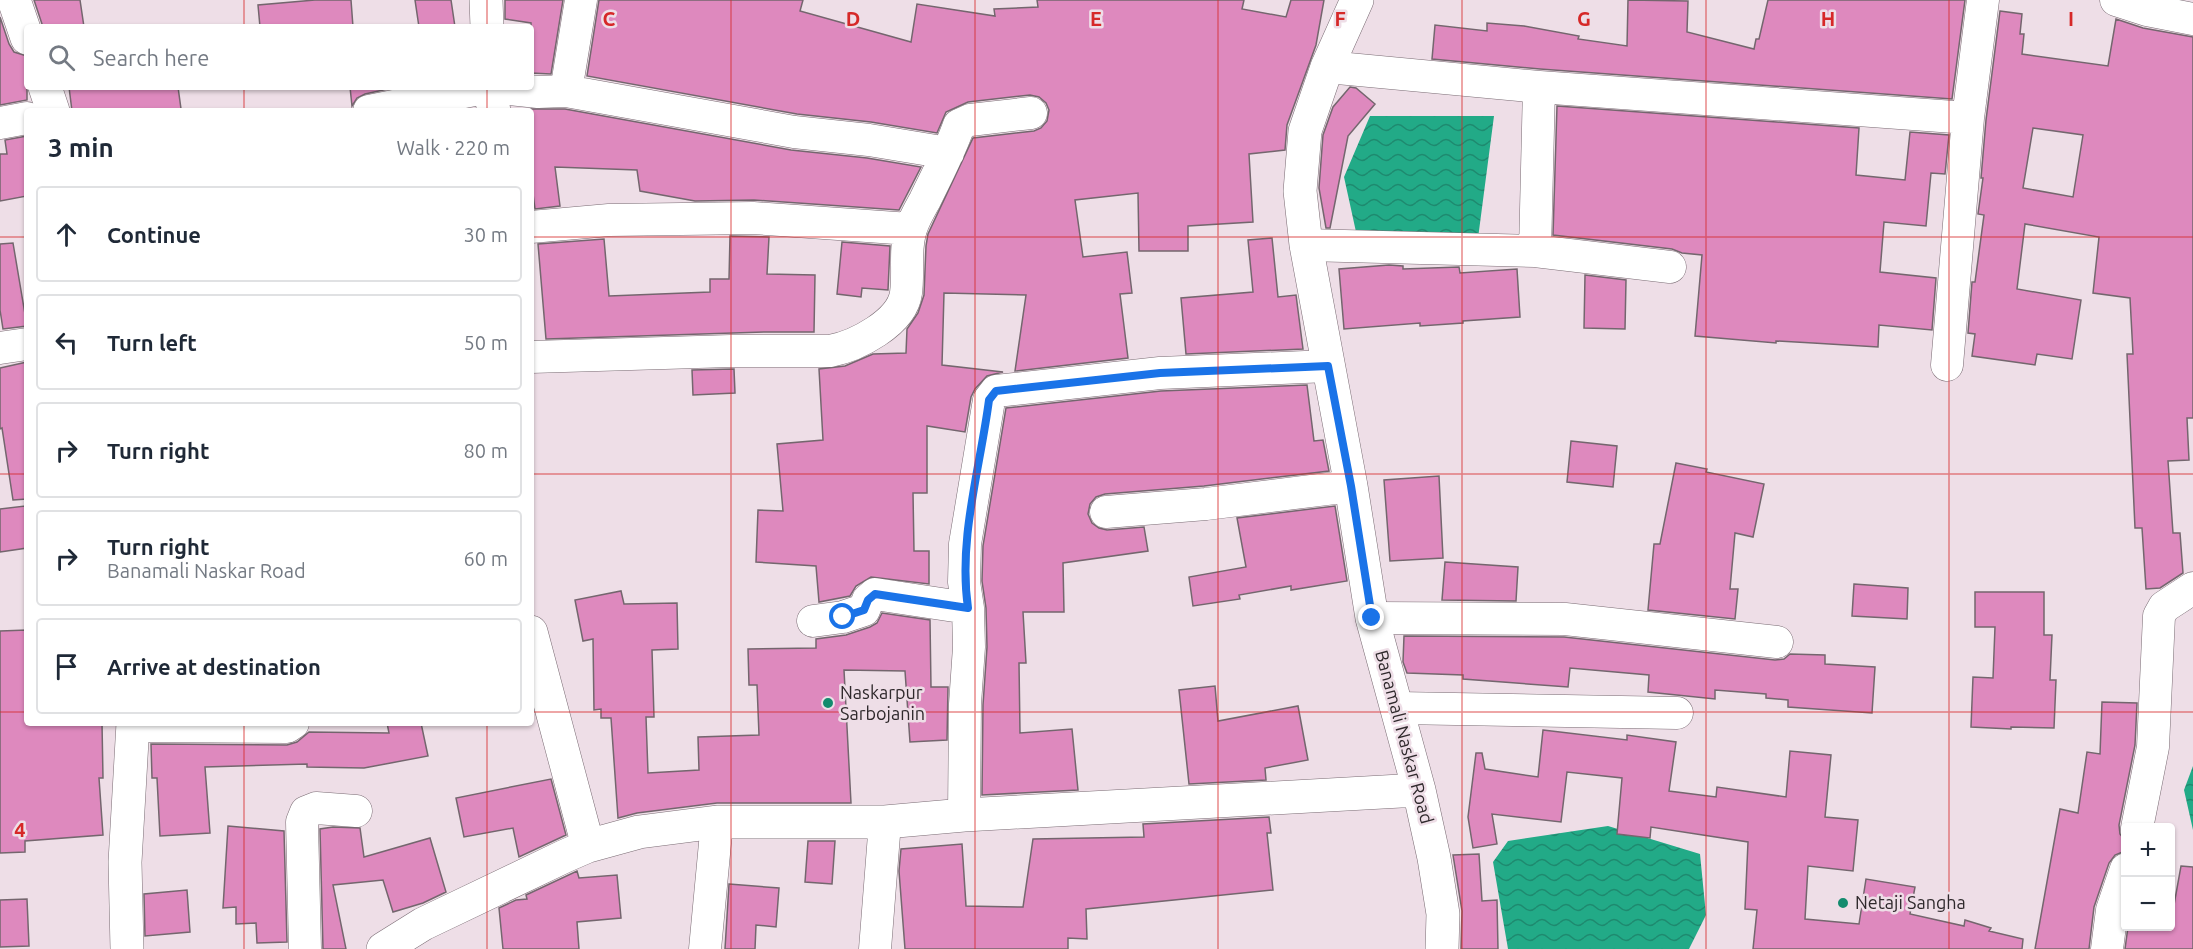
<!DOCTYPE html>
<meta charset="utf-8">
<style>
:root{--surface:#fff;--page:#f2f2f3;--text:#1f2937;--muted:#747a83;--line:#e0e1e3}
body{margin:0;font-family:Ubuntu,sans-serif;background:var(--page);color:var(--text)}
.controls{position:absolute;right:18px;bottom:18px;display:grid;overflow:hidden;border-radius:6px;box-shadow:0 2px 4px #0004}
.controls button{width:54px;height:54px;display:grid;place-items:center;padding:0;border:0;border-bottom:2px solid var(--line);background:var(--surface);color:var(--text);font:30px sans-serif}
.stop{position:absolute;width:18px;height:18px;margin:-14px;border:4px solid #1a73e8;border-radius:50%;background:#fff}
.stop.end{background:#1a73e8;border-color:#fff;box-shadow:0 2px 6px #0008}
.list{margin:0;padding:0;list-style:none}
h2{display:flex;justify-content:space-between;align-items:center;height:78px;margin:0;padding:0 24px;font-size:26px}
h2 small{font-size:20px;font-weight:400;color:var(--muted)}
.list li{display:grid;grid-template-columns:39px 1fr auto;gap:18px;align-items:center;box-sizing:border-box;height:96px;margin:0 12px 12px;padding:0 12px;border:2px solid var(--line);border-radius:6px}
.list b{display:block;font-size:22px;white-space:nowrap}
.list p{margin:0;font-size:20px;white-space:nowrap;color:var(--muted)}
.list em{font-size:20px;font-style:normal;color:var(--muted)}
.icon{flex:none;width:33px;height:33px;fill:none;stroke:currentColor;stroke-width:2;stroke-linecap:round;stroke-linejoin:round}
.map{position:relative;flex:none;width:2193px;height:949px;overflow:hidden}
.search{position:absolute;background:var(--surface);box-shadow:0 2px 4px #0004;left:24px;top:24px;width:510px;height:66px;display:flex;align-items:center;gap:15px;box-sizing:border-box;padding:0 21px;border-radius:6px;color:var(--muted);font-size:22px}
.panel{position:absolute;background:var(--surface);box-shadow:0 2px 4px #0004;left:24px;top:108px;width:510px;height:618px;border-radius:6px}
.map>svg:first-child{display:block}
.water{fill:url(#water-waves)}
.building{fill:#de89be;stroke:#74666e;stroke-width:1.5;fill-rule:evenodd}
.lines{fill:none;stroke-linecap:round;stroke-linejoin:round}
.street-casing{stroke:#7a6c74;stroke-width:33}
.secondary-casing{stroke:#7a6c74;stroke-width:34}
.street{stroke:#fff;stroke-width:32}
.secondary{stroke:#fff;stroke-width:33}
.route{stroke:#1a73e8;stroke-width:8}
.grid{fill:none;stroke:#d62828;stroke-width:1.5;stroke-opacity:0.55}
.poi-dot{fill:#138b6e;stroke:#eedee7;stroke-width:2}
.labels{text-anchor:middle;stroke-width:5;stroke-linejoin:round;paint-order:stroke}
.poi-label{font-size:18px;fill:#2f292c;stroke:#eedee7;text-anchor:start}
.street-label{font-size:18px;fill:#2f292c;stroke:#eedee7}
.grid-label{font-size:20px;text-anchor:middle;font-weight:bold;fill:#d62828;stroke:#eedee7;stroke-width:5;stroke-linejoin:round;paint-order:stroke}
</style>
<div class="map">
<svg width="2193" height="949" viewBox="0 0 2193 949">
<defs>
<pattern id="water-waves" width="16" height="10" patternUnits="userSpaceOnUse" patternTransform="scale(1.5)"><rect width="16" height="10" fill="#22aa87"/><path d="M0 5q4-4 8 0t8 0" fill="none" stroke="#1e8a6f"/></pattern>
</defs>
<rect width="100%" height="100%" fill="#eedee7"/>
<path class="water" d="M1370,116H1494L1477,246L1358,241L1344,177Z
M2193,766V830L2184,790Z
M1608,826L1700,854L1706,915L1689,949H1508L1493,862L1508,841Z"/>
<path class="building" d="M34,0H80L84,27H43Z
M315,0H351L353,27H260L258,5Z
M415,0H451L455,27H419Z
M505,0H563L551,74L531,73V23L505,19Z
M599,0H803L800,11L911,42L917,4L995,16L994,9L1038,7L1037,0H1244L1242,9L1286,17L1291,0H1324L1316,45L1287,125L1285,150L1249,154L1253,222L1188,226V251H1139L1138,193L1075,200L1083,257L1127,252L1132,293L1120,294L1128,358L1015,371L1026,295L944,293L942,365L1003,372L987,376L975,389L971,397L965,432L927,426V493H913L914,551H929V584L871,577L856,586L850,596L819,602L816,566L756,562L758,510L783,511L777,444L823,440L819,369L845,366L873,354L906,353L907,329L918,313L924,295L926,246L928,234L973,138L1034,131L1041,128L1047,121L1049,110L1046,103L1039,97L1030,95L968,102L946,112L937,133L871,122L797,114L587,76Z
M1628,0L1688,1L1687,32L1754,49L1756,39H1759L1768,0H1965L1952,99L1540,69L1432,59L1435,25L1487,31V23L1524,26L1579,36L1578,39L1627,46Z
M2000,11L2022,14L2020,34H2024L2022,54L2108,66L2116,19L2143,28L2193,37V418H2187L2189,460L2168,461L2173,533H2180L2183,573L2160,588L2146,589L2142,528H2135L2127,354H2133L2130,298L2093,293L2099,237L2025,224L2017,289L2081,300L2072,359L2037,354L2035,365L1972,356L1975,334L1968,333L1972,282H1975L1984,215L1978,214L1983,178H1981L1986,120ZM2033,128L2083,135L2073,197L2023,188Z
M0,17L9,44L14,52L27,56V100L0,105Z
M69,87H178L181,109L169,111H72Z
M350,87H397L365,94L357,98L352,106Z
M1350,87L1356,88L1375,104L1348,136L1330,228H1326L1319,188L1323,135L1333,107Z
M1557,106L1859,128L1856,175L1905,180L1910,132L1949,135L1945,174L1931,173L1926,226L1884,222L1880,272L1936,278L1932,330L1879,325L1878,347L1813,343L1776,341V343L1695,336L1702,255L1682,253L1672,249L1553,235Z
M531,109H565L791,150L867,158L921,167L899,210L754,200L695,201L640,191L637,170L555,167L560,206L535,209L531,179Z
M27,136V196L0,201V154H7L5,140Z
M730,236L769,237L767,274L815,275L814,332H764L546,339L538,244L604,239L609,296L710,292V279H729Z
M1272,238L1278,297L1296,295L1303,349L1186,354L1181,298L1253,292L1248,240Z
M842,242L890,246L888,290L862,288L861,297L837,294Z
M13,243L27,326L3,329L0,310V244Z
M1389,265L1403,266V269L1459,267L1460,273L1517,269L1520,317L1463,321V323L1420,326V323L1344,329L1339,269Z
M1585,275L1626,280L1625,329L1584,328Z
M27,362V499L13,500L2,428L0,429V368Z
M734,369L735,393L693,395L692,370Z
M1307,385L1314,441L1323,440L1329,471L1204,486L1105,494L1096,497L1090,504L1088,514L1092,523L1099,528L1107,530L1144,527L1148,551L1063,563L1064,612H1023L1026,663H1019L1020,733L1072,729L1078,790L982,795L983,705L987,647L986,608L982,581L983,546L1006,408L1161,391Z
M1571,441L1617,446L1613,487L1567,482Z
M1676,463L1707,469L1706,472L1764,484L1753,537L1735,533L1730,589H1738L1735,619L1648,610L1654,544H1660Z
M1439,476L1443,558L1390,561L1384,480Z
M25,506L27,548L0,552V509Z
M1335,506L1347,581L1291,590V586L1239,595L1240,599L1193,606L1189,577L1246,567L1237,518Z
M1445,562L1518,567L1516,601L1442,600Z
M1854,584L1908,588L1907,619L1852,616Z
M621,591L624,604L677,603L678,649L652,650L654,717H646L648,773L699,770L698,737L759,735L757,685H749L748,649L816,648V639L846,635L870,627L877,623L882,613L930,620L931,687H948L947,740L910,742L905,671L844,670L851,803H717L637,813L618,818L611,718H601V709L594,710L593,639L583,641L575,600Z
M1975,592H2044V635H2052L2050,680H2056L2054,728L2011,727V729L1971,727L1973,677L1993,678L1995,627H1975Z
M27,630V723H102L103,778H99L103,835L25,841V852L0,853V631Z
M1404,636L1564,637L1775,660L1784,659L1790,654L1825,655V664L1875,667L1872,713L1788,707V700L1766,698V694L1715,690V699L1648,692L1649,675L1570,668L1568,687L1463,679V675L1407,673L1403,662Z
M1215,686L1218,721L1298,706L1308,760L1265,768L1266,780L1189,784L1179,690Z
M2102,702L2137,703L2135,745L2119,825L2120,834L2126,842L2125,851L2115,855L2109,863L2094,907L2089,949H2035L2060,809L2078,813L2087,752L2100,754Z
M387,723H421L428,756L364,768L307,767V764L205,767L210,833L160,836L157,778H152L151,744L287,745L297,742L309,732L389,733Z
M1543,730L1627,740V735L1676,742L1669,791L1716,797L1717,787L1786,797L1790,751L1831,755L1825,817L1858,820L1853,871L1808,866L1805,919L1859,924L1866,879L1915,887L1910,914L1964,926L1965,920L1991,928L1989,931L2023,939L2022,949H1753L1757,910L1745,909L1748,842L1651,827L1650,838L1617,834L1622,778L1567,772L1561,822L1492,814L1497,844L1473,848L1468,817L1476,753H1482L1485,769L1538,777Z
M551,779L566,835L519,857L513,828L464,837L456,798Z
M1269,817L1271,833H1267L1273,890L1086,909L1087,939L1068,938V949H905L899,871L901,849L962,844L966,906L1023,907L1033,839L1144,837L1143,824Z
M228,826L284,831L287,942L257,943L256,923L236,924V907L223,908Z
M333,827L360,828L364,857L430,838L446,892L423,903L393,912L383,880L333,885L346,949H323L320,829Z
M808,841H835L832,884L805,882Z
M1479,854L1482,901L1497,900L1498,949H1461L1462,911L1453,855Z
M2181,866L2193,867V949H2125L2128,927H2170Z
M577,871L579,878L617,875L621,918L577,922L579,949H503L499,908L516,900L527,899L526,895Z
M729,884L779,888L776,927L756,925L755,949H725Z
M187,890L190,932L145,936L144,894Z
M27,899L29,946L0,947V900Z"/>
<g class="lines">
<g class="street-casing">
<path id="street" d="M2116,0L2147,10L2193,19
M1327,67L1539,87L1968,118
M566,91L581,0
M369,111L489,87L538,92L566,91L794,132L869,140L948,153
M0,123L27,118
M531,227L609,220L753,218L910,229
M1306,245L1535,251L1670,267
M1535,251L1539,87
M0,348L27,344
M531,357L731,351H830C856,346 902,323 906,293C909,272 904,249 911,229C914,219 920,209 925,200C937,175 950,151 959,125L970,120L1031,113
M1947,365L1968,118L1983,0
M1106,512L1206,504L1351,486
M1372,618L1565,619L1777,642
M813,621L843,617L864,610L868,600L875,594L968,608
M1398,708L1677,713
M133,726L287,727L293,723
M964,815L965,704L969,647L968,608L964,582L965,544L989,400L996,391L1160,373L1328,366
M2137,828L2153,747L2159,616L2164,607L2193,588
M305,949L302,822L306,812L316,808L356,811
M705,949L717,822
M875,949L885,822
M2107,949L2112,910L2126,869"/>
</g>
<g class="secondary-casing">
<path id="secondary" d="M14,0L27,38
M486,0L487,27
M1357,0L1327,67L1305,131L1300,191L1306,245L1351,486L1372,618L1419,790L1434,858L1443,914L1442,949
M45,87L53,111
M489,87L494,111
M531,632L588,846
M127,949L125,862L133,723
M383,949L423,924L565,856L588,846L639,832L717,822H885L964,815L1419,790"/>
</g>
<use href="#street" class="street"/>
<use href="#secondary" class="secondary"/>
</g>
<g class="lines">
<path class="route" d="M843,617L864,610L868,600L875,594L968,608C958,539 980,469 989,400L996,391L1160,373L1328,366L1351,486L1372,618"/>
</g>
<path class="grid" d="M244,0V27M487,0V27M731,0V949M975,0V949M1218,0V949M1462,0V949M1706,0V949M1949,0V949M244,87V111M487,87V111M0,237H27M531,237H2193M0,474H27M531,474H2193M0,712H27M531,712H2193M244,723V949M487,723V949"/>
<g class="poi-dot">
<circle cx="828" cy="703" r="6"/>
<circle cx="1843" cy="903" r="6"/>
</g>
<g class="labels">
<g class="poi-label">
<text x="840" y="699">Naskarpur<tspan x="840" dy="21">Sarbojanin</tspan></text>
<text x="1855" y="909">Netaji Sangha</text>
</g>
<g class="street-label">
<text transform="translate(1404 737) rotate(75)" y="6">Banamali Naskar Road</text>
</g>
</g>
<g class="grid-label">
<text x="609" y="26">C</text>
<text x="853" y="26">D</text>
<text x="1096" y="26">E</text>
<text x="1340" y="26">F</text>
<text x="1584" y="26">G</text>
<text x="1828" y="26">H</text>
<text x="2071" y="26">I</text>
<text x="20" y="837">4</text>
</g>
</svg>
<div class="controls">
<button>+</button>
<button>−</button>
</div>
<div class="stop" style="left:843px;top:617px"></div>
<div class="stop end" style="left:1372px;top:618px"></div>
<div class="search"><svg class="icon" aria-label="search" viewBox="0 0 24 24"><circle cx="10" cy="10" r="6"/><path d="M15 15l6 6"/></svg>Search here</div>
<section class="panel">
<h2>3 min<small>Walk · 220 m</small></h2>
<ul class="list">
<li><svg class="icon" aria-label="ahead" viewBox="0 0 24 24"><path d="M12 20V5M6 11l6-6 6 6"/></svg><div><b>Continue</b></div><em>30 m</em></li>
<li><svg class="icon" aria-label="left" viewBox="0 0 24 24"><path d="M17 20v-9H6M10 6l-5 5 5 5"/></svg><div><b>Turn left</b></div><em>50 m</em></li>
<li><svg class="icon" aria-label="right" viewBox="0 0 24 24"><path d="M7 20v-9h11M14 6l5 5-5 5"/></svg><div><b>Turn right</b></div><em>80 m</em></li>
<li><svg class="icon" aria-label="right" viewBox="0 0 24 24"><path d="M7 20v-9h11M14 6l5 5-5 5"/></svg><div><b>Turn right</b><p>Banamali Naskar Road</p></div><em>60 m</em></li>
<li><svg class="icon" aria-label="arrive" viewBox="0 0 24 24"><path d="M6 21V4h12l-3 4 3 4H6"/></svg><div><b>Arrive at destination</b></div></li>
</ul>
</section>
</div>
